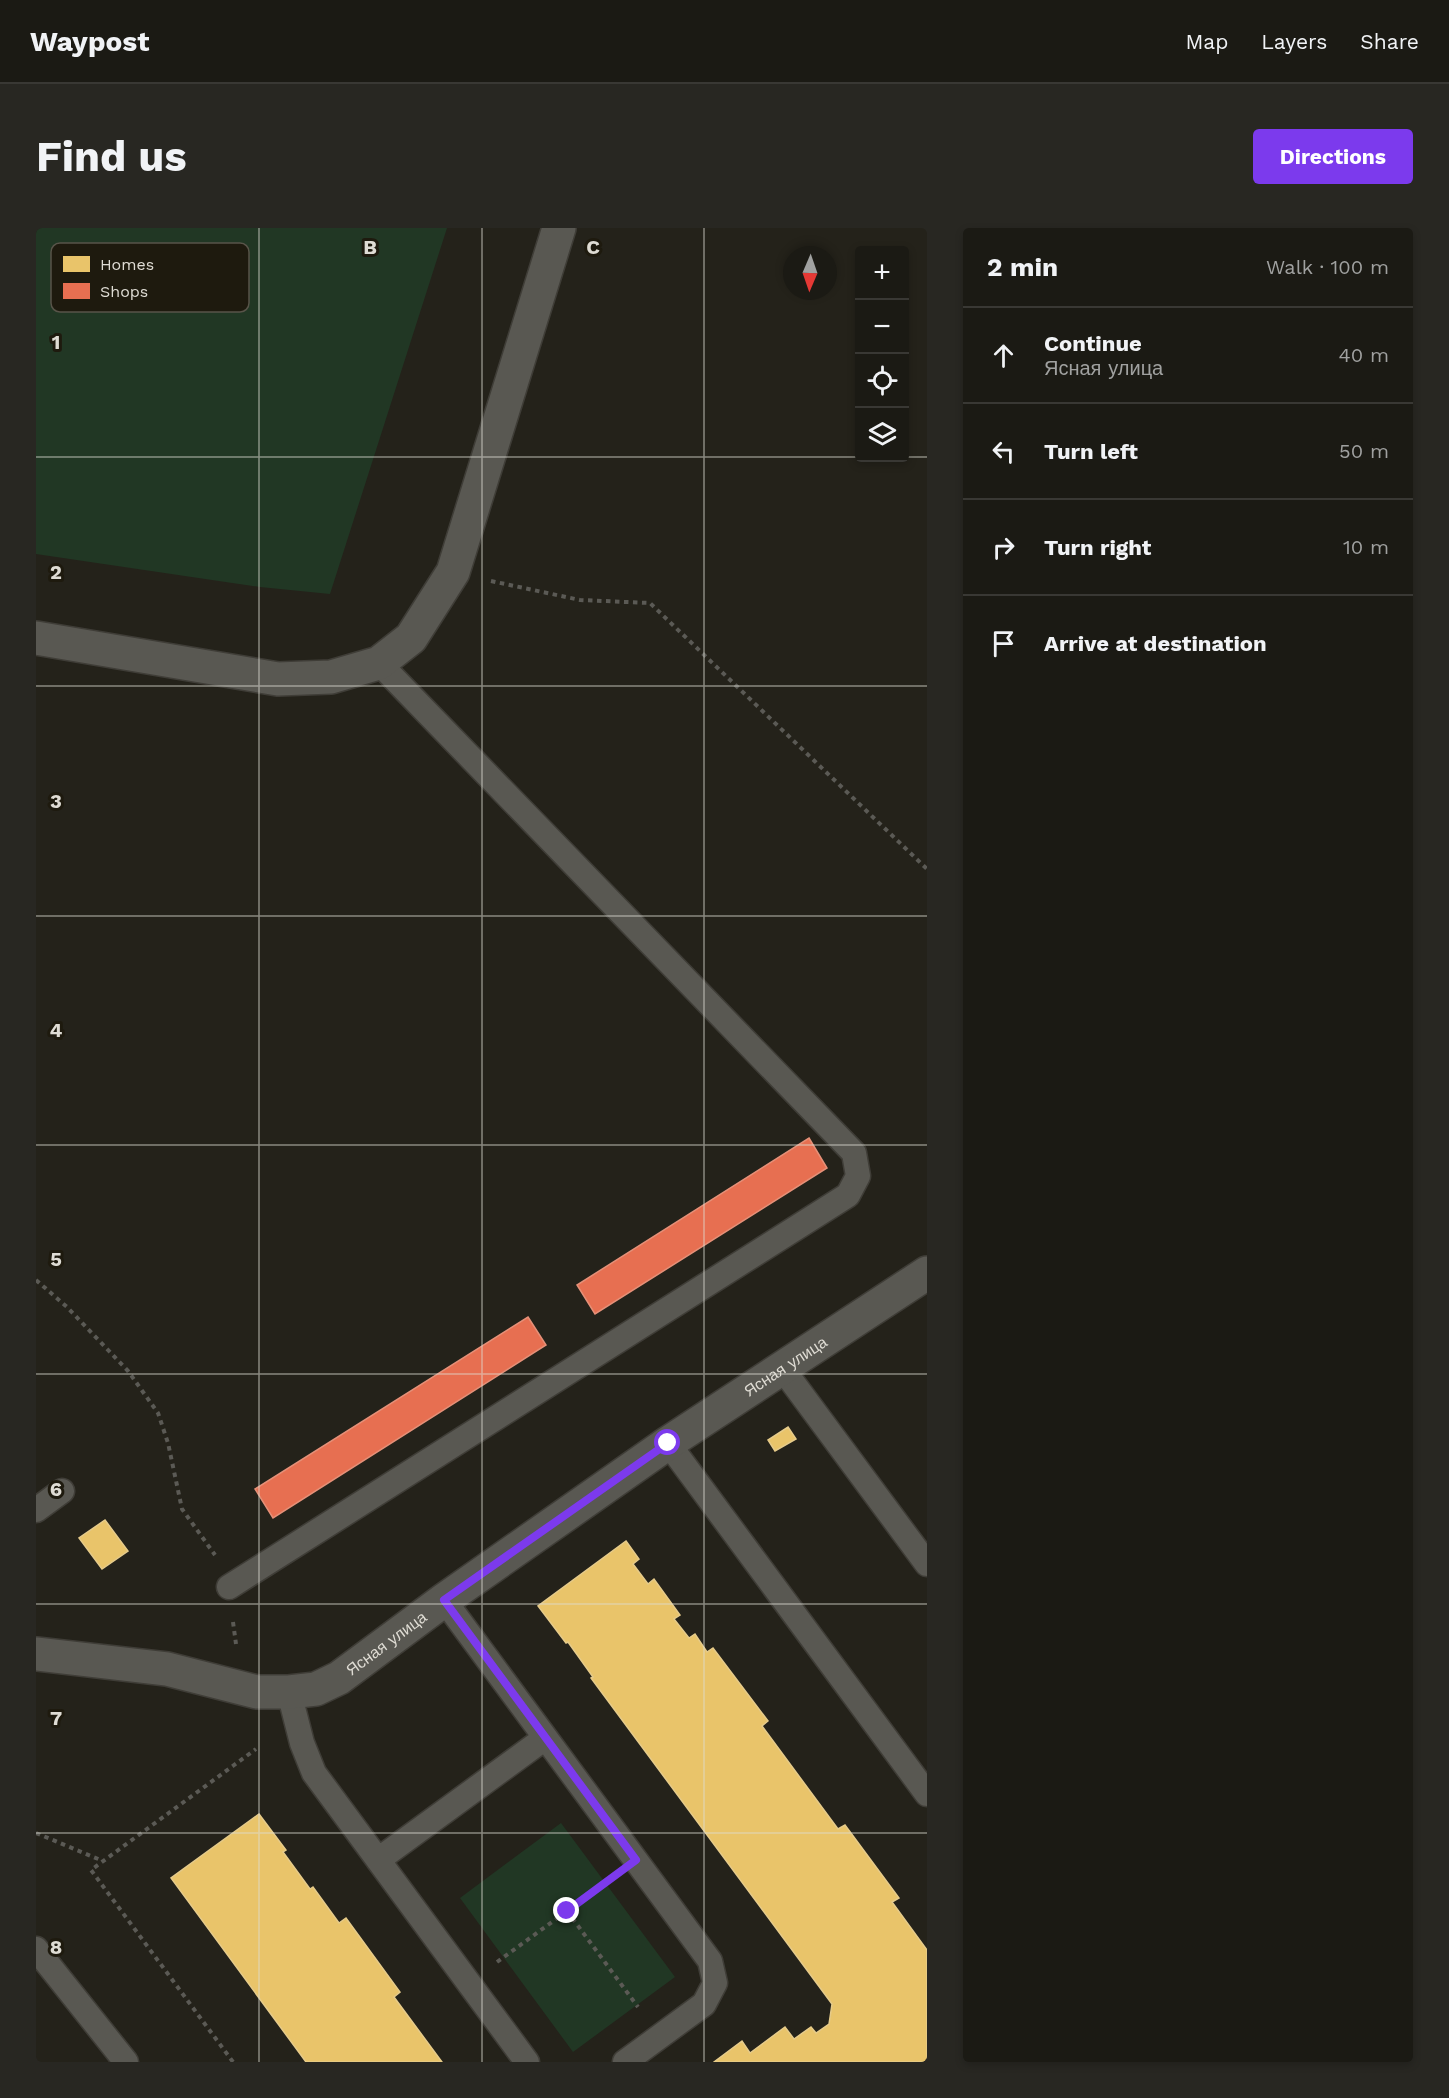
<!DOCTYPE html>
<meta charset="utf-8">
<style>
:root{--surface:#1b1a14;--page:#282722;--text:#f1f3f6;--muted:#a0a1a0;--line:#393834;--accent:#7c3aed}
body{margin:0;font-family:"Work Sans",sans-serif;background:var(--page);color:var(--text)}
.controls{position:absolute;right:18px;top:18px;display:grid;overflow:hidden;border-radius:6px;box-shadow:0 3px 9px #0003}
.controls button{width:54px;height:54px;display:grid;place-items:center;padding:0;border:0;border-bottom:2px solid var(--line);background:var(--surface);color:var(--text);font:30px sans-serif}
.compass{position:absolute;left:747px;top:18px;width:54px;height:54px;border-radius:50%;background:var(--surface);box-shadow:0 3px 9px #0003;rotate:182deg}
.stop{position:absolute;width:18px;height:18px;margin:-14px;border:4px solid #7c3aed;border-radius:50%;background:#fff}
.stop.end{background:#7c3aed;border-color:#fff;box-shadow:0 2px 6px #0008}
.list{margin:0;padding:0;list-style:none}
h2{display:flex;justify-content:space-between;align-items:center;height:78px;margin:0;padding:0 24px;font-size:26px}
h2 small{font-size:20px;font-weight:400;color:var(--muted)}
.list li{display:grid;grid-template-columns:39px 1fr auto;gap:18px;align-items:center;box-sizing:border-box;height:96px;padding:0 24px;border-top:2px solid var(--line)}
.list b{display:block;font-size:22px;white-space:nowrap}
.list p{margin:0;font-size:20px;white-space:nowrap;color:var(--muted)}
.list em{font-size:20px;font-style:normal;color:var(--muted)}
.icon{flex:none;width:33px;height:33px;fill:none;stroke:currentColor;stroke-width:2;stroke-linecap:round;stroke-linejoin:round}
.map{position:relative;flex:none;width:891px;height:1834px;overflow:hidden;border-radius:6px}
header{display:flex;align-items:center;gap:36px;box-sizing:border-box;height:84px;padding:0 30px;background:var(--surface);border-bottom:2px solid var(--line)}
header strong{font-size:28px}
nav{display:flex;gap:33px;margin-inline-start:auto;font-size:21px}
.intro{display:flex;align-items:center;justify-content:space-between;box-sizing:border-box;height:144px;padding:0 36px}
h1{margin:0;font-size:42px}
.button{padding:15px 27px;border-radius:6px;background:var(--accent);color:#fff;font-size:21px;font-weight:700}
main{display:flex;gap:36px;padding:0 36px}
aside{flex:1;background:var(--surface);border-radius:6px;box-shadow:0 3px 9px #0003}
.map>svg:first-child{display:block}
.green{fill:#213724}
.homes{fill:#e9c46a;stroke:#e6cb8a;stroke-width:1.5}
.shops{fill:#e76f51;stroke:#e59078;stroke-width:1.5}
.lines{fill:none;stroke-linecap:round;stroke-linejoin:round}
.lane-casing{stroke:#3f3d37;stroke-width:27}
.street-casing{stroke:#3f3d37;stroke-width:36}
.path{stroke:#5b5a55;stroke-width:4;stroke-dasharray:4.5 4.5;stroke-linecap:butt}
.lane{stroke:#595852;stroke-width:24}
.street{stroke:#595852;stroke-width:33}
.route{stroke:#7c3aed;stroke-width:8}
.grid{fill:none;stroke:#dfdcd4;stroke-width:1.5;stroke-opacity:0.55}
.labels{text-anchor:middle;stroke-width:6;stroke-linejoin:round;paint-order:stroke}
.street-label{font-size:16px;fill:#dfdcd4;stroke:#1e1a0e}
.key{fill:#1e1a0e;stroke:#585449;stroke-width:1.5}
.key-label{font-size:16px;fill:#dfdcd4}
.grid-label{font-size:20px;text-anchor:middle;font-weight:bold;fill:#dfdcd4;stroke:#1e1a0e;stroke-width:6;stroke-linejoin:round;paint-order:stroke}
</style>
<header>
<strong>Waypost</strong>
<nav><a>Map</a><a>Layers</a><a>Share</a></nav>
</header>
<div class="intro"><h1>Find us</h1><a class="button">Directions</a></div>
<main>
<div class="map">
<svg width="891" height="1834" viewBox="0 0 891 1834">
<rect width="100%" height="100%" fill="#24221a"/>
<path class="green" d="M0,0H411L294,366L224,359L0,326Z
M525,1595L639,1749L537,1824L424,1670Z"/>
<path class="homes" d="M752,1199L760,1211L739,1223L732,1212Z
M69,1292L92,1323L66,1341L43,1310Z
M590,1313L603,1331L597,1336L612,1356L618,1351L644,1387L638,1391L653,1410L659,1406L671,1424L677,1420L732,1493L726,1498L802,1601L809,1597L863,1670L856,1674L891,1722V1834H678L706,1813L714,1825L749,1799L758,1811L775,1799L780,1805L793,1796L796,1776L555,1450L557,1449L532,1414L530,1415L502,1378Z
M223,1586L250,1622L247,1624L274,1661L277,1659L303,1695L310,1690L364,1764L358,1769L406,1834H270L135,1650Z"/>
<path class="shops" d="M773,910L791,940L559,1086L541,1057Z
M492,1089L510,1117L237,1290L219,1261Z"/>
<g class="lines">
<g class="lane-casing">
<path id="lane" d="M746,1140L891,1336
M632,1215L891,1566
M0,1282L26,1263
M193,1359L812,967L822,948L818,925L343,435
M408,1372L674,1733L679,1755L668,1776L589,1834
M253,1464L266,1515L278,1545L491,1834
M342,1632L509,1510
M0,1721L90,1834"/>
</g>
<g class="street-casing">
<g id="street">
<path d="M0,410L242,451L295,449L343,435L375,410L417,344L523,0"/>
<path id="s1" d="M0,1426L131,1441L221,1464H253L280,1461L303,1450L408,1372L632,1215L891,1045"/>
</g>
</g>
<path class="path" d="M455,353L544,372L614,375L891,641
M0,1052L31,1079L92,1143L122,1185L132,1215L146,1281L179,1327
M197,1394L200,1416
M0,1605L67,1633
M531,1683L602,1779
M461,1734L571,1654
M197,1834L55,1642L220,1521"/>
<use href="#lane" class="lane"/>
<use href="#street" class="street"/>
</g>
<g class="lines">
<path class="route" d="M531,1683L600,1632L408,1372L632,1215"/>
</g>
<path class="grid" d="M223,0V1834M446,0V1834M668,0V1834M0,229H824M868,229H891M0,458H891M0,688H891M0,917H891M0,1146H891M0,1376H891M0,1605H891"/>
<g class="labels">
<g class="street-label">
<text dy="6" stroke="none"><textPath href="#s1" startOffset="854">Ясная улица</textPath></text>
<text dy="6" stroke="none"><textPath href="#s1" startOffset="368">Ясная улица</textPath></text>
</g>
</g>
<rect x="15" y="15" width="198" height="69" rx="9" class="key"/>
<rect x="27" y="28" width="27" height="16" fill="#e9c46a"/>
<rect x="27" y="55" width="27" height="16" fill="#e76f51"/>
<g class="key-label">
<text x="64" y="42">Homes</text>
<text x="64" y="69">Shops</text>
</g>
<g class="grid-label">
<text x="334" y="26">B</text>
<text x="557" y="26">C</text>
<text x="20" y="121">1</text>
<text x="20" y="351">2</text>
<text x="20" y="580">3</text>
<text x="20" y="809">4</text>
<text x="20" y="1038">5</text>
<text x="20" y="1268">6</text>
<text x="20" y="1497">7</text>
<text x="20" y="1726">8</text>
</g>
</svg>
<div class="controls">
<button>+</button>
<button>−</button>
<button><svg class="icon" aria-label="locate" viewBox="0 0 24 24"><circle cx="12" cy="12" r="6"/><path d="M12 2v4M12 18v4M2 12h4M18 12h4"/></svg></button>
<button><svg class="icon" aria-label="layers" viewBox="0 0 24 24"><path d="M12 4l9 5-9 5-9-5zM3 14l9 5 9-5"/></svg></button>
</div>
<svg class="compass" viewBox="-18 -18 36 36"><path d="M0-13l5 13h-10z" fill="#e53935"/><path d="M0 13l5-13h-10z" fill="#a0a1a0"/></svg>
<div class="stop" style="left:632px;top:1215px"></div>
<div class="stop end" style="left:531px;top:1683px"></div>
</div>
<aside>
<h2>2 min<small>Walk · 100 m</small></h2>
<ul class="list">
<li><svg class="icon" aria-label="ahead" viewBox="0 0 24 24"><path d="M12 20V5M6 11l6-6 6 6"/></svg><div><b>Continue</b><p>Ясная улица</p></div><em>40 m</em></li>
<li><svg class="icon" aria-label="left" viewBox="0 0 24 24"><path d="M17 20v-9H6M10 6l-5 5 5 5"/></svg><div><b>Turn left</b></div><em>50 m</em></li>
<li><svg class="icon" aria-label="right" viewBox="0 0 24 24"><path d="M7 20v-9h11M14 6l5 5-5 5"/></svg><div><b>Turn right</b></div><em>10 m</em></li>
<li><svg class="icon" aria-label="arrive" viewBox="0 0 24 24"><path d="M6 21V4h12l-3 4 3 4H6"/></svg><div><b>Arrive at destination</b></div></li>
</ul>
</aside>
</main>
